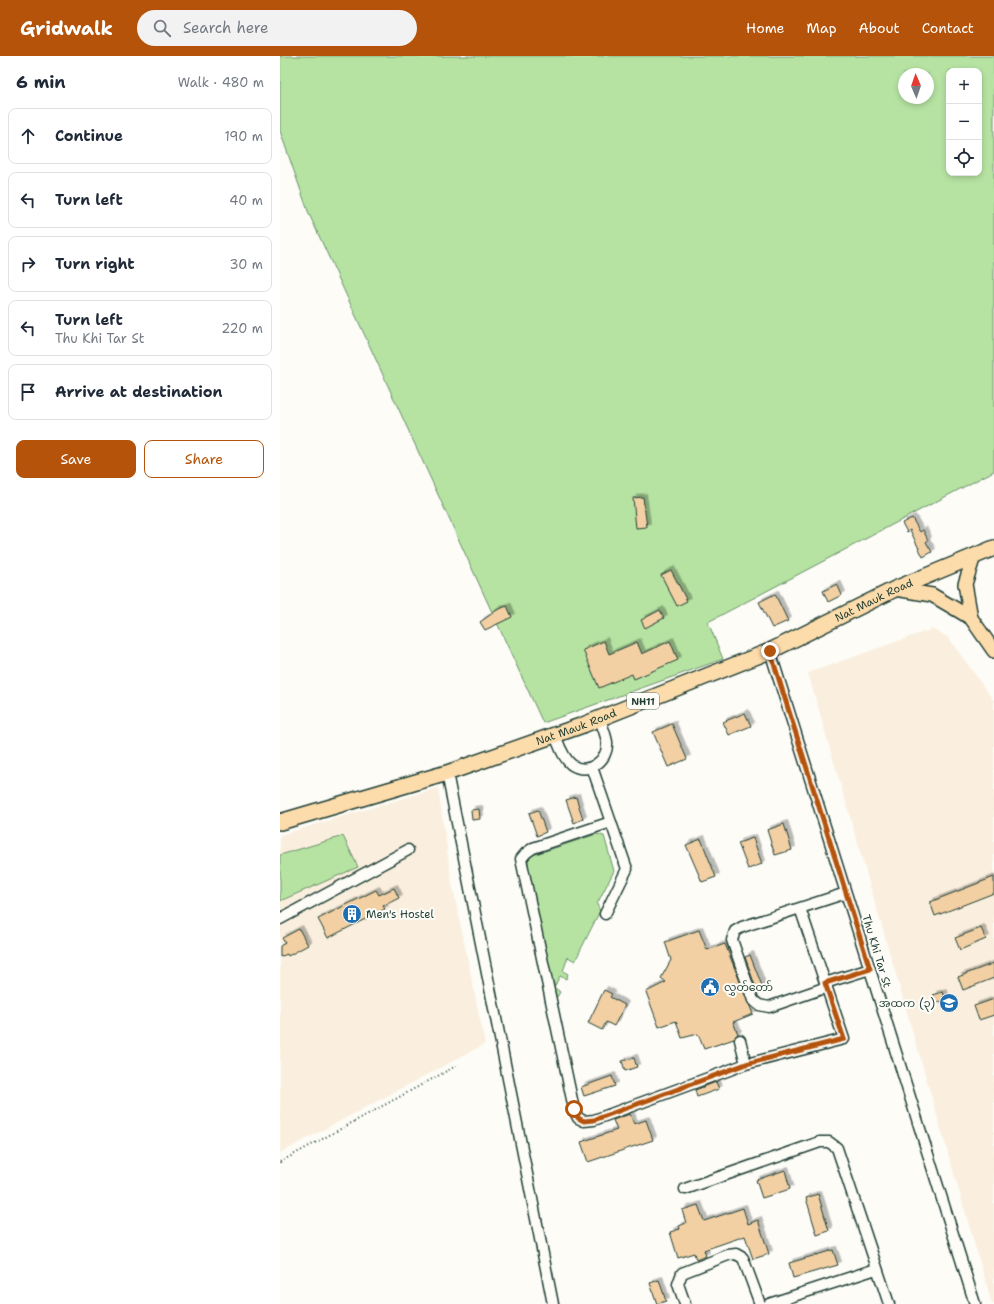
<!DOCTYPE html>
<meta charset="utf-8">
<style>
:root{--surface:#fff;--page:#f2f2f3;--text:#1f2937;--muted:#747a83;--line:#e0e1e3;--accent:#b45309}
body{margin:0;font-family:"Shantell Sans","Noto Sans Myanmar",sans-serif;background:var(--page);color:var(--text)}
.controls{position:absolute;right:12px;top:12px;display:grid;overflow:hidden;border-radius:8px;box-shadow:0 2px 6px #0003}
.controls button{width:36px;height:36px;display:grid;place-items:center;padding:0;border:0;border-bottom:1px solid var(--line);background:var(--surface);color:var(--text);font:20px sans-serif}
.compass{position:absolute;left:618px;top:12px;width:36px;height:36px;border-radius:50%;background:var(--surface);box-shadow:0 2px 6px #0003;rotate:358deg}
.stop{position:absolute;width:12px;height:12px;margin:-9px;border:3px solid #b45309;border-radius:50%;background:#fff}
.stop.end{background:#b45309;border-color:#fff;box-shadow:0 1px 4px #0008}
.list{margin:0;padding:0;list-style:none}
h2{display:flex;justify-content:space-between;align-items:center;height:52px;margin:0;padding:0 16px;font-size:17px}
h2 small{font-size:13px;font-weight:400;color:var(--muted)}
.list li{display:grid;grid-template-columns:26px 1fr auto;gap:12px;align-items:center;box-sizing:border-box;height:56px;margin:0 8px 8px;padding:0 8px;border:1px solid var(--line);border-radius:8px}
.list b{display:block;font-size:15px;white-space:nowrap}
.list p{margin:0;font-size:13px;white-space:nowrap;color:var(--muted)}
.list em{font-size:13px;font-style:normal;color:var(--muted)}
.actions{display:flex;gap:8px;padding:12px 16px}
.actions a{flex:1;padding:9px 0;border:1px solid var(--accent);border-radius:8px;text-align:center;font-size:14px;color:var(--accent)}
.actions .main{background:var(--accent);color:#fff}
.icon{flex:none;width:22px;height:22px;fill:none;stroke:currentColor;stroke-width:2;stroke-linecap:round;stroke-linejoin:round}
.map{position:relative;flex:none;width:714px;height:1248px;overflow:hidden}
header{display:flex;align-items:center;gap:24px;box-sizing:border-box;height:56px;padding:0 20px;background:var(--accent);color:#fff}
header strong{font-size:19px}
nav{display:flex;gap:22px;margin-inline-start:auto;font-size:14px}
.search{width:280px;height:36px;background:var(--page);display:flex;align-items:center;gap:10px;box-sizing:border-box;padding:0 14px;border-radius:22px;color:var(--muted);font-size:15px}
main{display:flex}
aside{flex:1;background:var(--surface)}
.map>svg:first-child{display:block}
.built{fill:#faefde}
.green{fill:#b6e3a2;stroke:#6a906b;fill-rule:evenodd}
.building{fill:#f3d0a3;stroke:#1f3d34;filter:url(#shadow)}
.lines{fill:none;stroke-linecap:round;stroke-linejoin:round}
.minor-casing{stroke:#1f3d34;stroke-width:13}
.major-casing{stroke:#1f3d34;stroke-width:16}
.highway-casing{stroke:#1f3d34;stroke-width:18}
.path{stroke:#1f3d34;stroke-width:2;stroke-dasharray:1 3;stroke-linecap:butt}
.minor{stroke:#fdfcf7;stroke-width:10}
.major{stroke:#fddcac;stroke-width:13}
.highway{stroke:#fddcac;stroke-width:15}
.route{stroke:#b45309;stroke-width:5}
.labels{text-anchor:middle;stroke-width:4;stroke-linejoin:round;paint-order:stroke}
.shield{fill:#fdfcf7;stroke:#62766e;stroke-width:1}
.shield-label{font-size:10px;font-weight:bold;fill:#1f3d34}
.street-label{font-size:11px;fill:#1f3d34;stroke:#fdfcf7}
.poi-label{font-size:11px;fill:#1f3d34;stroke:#fdfcf7;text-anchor:start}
</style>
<header>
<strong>Gridwalk</strong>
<div class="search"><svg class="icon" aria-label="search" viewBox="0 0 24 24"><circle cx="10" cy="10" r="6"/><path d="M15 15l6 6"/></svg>Search here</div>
<nav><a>Home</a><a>Map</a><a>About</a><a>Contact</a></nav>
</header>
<main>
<aside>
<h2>6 min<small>Walk · 480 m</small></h2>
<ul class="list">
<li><svg class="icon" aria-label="ahead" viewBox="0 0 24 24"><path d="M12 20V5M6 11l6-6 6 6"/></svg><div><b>Continue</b></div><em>190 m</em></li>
<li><svg class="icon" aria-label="left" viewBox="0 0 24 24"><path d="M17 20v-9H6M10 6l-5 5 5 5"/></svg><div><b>Turn left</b></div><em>40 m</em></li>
<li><svg class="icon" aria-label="right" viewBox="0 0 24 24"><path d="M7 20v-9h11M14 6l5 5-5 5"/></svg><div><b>Turn right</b></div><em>30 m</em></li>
<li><svg class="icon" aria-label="left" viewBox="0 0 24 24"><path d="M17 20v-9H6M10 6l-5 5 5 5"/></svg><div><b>Turn left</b><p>Thu Khi Tar St</p></div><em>220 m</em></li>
<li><svg class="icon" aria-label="arrive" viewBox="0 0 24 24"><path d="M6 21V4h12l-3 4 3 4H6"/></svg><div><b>Arrive at destination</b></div></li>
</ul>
<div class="actions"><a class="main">Save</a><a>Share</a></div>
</aside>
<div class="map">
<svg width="714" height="1248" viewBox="0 0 714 1248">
<defs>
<filter id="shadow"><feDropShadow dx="3.5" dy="-3.5" stdDeviation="0" flood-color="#0004"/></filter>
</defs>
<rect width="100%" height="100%" fill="#fdfcf7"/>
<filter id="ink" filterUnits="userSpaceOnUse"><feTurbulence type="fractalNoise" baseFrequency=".025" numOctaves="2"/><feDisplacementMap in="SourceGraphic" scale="8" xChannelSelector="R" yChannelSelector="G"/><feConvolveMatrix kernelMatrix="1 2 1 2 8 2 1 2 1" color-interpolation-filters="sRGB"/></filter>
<g filter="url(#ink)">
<path class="built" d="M652,573L668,581L714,645V1248H712L528,617Z
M158,732L172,827L205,988L0,1097V779Z"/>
<path class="green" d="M0,0H714V415L428,566L443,603L263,667L29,158L0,75ZM669,15H699V117H669ZM624,18H648V42H624Z
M317,778L324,780L334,815L317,848L320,855L295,905L288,901L283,915L288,918L286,923L280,920L274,931L280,936L277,941H274L248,810V804L253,799Z
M63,780L78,811L0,845V799Z"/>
<path class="building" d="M363,441L367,471L356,472L353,442Z
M632,462L640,476L643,474L648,484L646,486L652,496L643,501L630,474L627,476L622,467Z
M391,514L407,545L397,550L381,519Z
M557,528L562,539L548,546L543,535Z
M495,538L508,565L492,572L479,546Z
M227,550L232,561L205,574L200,566L217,554Z
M380,554L384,562L365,572L361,564Z
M324,585L329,598L357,586L362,598L390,585L398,604L354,623L352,618L319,632L303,594Z
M465,657L471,670L449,679L443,666Z
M392,668L407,703L388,711L373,676Z
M296,741L303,763L294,767L286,744Z
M199,753L200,763L192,764L191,754Z
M258,754L266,776L257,780L249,757Z
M504,768L512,794L495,799L487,774Z
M473,782L482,808L468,813L458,787Z
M421,783L436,821L422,826L406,789Z
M714,821V837L655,860L650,846Z
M114,832L119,842L103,850L105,853L48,882L38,863L96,834L99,839Z
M701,872L706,883L680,894L675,882Z
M19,873L28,889L8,900L7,898L0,901V890L5,887L2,882Z
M419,874L427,894L445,888L473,958L453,966L458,978L454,983L424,993L418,978L402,982L396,965L379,971L366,936L386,926L381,922L391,904L385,886Z
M470,899L484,935L478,938L465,901Z
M714,907V922L683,934L678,921Z
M324,934L332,938L330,941L345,949L334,970L326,966L322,974L308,967Z
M663,936L666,944L656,947L653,939Z
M714,943V959L699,964L694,950Z
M354,1002L357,1011L345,1015L342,1005Z
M332,1020L335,1030L304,1040L301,1031Z
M436,1026L439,1033L417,1041L415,1034Z
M350,1058L354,1068L366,1064L373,1084L308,1106L301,1086L337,1074L333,1064Z
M505,1114L510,1133L482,1142L476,1124Z
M538,1138L549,1175L537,1179L526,1142Z
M418,1149L424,1165L463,1152L468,1168L478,1164L489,1198L473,1203L465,1180L424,1194L426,1200L416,1204L414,1197L398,1202L390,1176L400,1173L399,1170L406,1167L402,1154Z
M553,1194L558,1209L513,1222L509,1207Z
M379,1224L386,1245L377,1248L370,1227Z"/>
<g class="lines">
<g class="minor-casing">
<path id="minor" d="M490,595L695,1248
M275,679C279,689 283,702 292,709C308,720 329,704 327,686C326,679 322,670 320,663
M312,711L347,813L325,858
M167,717L273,1248
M331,766L253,792L246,797L241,803L294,1053L298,1062L304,1065L314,1064L466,1008L564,983L520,852
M0,863L128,794
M545,927L590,913
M547,931L489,951L479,949L473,944L452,884L455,875L462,871L566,837
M460,984L466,1008
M405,1133L540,1086H549L557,1092L609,1248
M405,1248L398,1228L402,1217L448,1199L456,1198L463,1202L480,1248
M489,1248L596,1213"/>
</g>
<g class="major-casing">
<path id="major" d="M615,533L652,539L691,562L714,595
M691,562L685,528L694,500"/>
</g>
<g class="highway-casing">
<g id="highway">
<path id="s1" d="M0,766L167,717L303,669L490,595L615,533L714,492"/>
</g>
</g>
<path class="path" d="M0,1106L176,1010"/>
<use href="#minor" class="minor"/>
<use href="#major" class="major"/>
<use href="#highway" class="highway"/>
</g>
</g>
<g class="lines" filter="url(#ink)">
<path class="route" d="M294,1053L298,1062L304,1065L314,1064L466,1008L564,983L545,927L590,913L490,595"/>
</g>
<defs>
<g id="building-disc" transform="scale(1)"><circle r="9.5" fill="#1f6fb2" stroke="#fdfcf7"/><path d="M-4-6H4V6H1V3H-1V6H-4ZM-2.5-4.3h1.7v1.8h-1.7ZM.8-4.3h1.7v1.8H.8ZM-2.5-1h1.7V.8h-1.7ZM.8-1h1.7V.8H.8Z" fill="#fff"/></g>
<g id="civic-disc" transform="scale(1)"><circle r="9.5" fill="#1f6fb2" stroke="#fdfcf7"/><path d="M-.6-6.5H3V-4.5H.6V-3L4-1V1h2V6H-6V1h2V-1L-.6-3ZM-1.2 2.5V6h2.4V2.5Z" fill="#fff"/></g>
<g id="school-disc" transform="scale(1)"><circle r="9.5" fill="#1f6fb2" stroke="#fdfcf7"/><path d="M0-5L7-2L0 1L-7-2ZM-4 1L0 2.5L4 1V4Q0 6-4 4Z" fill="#fff"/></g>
</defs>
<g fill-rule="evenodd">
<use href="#building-disc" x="72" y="858"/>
<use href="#civic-disc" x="430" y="931"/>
<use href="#school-disc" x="669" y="947"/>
</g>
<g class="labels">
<rect class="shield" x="347" y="637" width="32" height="16" rx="3"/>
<g class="shield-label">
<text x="363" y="649">NH11</text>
</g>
<g class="street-label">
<text dy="4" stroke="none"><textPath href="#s1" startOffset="635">Nat Mauk Road</textPath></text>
<text dy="4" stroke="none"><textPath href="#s1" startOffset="311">Nat Mauk Road</textPath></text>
<text transform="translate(597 895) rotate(73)" y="4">Thu Khi Tar St</text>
</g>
<g class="poi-label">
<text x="86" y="862">Men's Hostel</text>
<text x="444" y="935">လွှတ်တော်</text>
<text x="655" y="951" text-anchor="end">အထက (၃)</text>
</g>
</g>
</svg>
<div class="controls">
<button>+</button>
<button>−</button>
<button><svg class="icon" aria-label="locate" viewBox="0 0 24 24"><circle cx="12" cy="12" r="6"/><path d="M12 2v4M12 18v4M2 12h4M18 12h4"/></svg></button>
</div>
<svg class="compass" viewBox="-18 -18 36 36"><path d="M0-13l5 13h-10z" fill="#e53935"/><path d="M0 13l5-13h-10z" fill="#747a83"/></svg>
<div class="stop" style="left:294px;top:1053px"></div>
<div class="stop end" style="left:490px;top:595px"></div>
</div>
</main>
